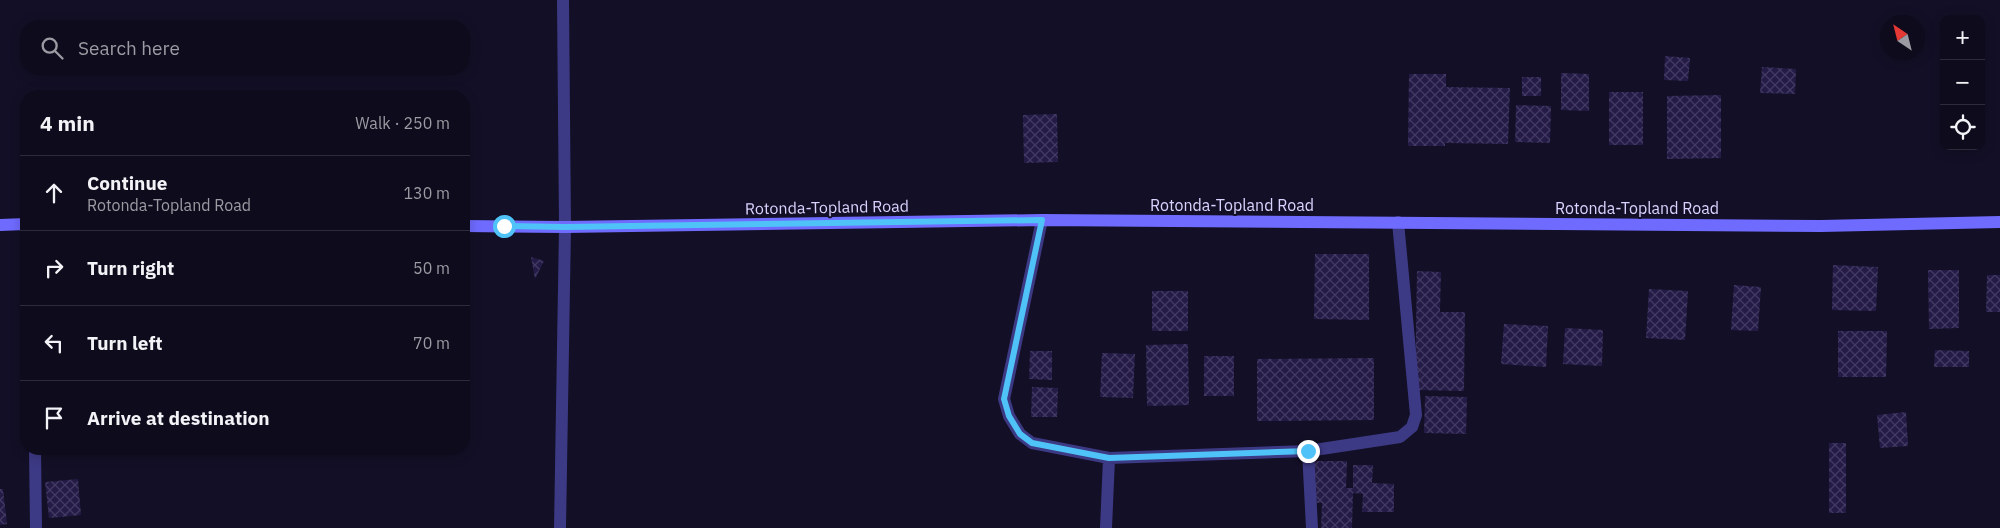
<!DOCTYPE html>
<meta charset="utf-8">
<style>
:root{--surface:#0e0b1c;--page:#1c1929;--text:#f1f3f6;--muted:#9b9ba3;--line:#2e2b3b}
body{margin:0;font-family:"IBM Plex Sans",sans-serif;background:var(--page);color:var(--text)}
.controls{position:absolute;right:15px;top:15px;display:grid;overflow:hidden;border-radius:10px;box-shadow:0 2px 12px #0003}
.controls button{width:45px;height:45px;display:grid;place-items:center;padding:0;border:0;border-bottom:1px solid var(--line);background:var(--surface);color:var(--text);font:25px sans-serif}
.compass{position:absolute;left:1880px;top:15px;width:45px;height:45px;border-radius:50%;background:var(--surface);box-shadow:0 2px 12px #0003;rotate:325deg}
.stop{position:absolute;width:15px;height:15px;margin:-11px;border:4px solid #4fc3f7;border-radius:50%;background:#fff}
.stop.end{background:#4fc3f7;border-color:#fff;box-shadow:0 1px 5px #0008}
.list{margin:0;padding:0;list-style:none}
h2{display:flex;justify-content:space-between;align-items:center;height:65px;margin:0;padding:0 20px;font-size:21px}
h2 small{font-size:16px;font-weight:400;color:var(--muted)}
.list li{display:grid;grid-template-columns:32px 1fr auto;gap:15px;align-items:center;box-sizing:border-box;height:75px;padding:0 20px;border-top:1px solid var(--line)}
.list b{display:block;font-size:19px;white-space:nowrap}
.list p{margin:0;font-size:16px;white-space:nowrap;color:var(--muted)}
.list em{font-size:16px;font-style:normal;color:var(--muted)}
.icon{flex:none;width:28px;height:28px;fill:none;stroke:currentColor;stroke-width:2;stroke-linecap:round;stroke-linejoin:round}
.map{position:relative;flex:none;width:2000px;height:528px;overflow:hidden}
.search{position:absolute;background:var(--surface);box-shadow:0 2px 12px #0003;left:20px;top:20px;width:450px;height:55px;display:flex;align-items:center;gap:12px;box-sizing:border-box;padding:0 18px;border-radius:20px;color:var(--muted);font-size:19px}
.panel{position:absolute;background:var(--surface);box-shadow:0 2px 12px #0003;left:20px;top:90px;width:450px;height:365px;border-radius:20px}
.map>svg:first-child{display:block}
.building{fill:url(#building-cross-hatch)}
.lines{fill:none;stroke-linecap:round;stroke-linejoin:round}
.minor{stroke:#3d3a85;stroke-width:12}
.tertiary{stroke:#3d3a85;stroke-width:12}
.secondary{stroke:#6f6bff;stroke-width:12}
.route{stroke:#4fc3f7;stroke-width:6}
.labels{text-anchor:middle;stroke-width:4;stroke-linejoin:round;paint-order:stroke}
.street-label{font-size:16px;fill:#d9d4ff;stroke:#130f26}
</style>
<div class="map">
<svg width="2000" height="528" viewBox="0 0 2000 528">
<defs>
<pattern id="building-cross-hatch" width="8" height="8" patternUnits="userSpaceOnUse" patternTransform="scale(1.25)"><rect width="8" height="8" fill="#241b47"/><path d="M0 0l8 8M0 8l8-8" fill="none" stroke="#433b63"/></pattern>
</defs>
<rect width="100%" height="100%" fill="#130f26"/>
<path class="building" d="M1665,56L1690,58L1688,81L1664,80Z
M1762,67L1796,69L1795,94L1760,93Z
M1561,73L1589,74V111L1561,110Z
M1409,74H1446V87L1510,88L1508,144L1445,143V146H1408Z
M1522,77H1541V96H1522Z
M1609,92H1643V145H1609Z
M1721,95V158L1667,159V96Z
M1516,105L1551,106L1550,143L1515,142Z
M1057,114L1058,162L1024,163L1023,115Z
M1315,254H1369V320L1314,319Z
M531,257L544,261L535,279Z
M1833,265L1878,267L1876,311L1832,310Z
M1928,270H1959V328L1929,329Z
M1417,271L1441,272L1440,312H1465L1464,391L1415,390Z
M1987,275H2000V312H1986Z
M1734,285L1761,287L1758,331L1731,330Z
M1649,289L1688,291L1685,340L1646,338Z
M1152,291H1188V331H1152Z
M1504,324L1548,326L1546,367L1501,364Z
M1565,328L1603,330L1602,366L1563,364Z
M1838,331H1887L1886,377H1838Z
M1188,344L1189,405L1147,406L1146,345Z
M1935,350L1969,351V367H1934Z
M1030,351H1052V380L1029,379Z
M1102,353L1135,354L1133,398L1100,397Z
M1204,356H1234V396H1204Z
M1374,358V420L1257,421V359Z
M1032,387L1058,388L1057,417H1031Z
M1425,396L1467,397L1466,434L1424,433Z
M1906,412L1908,446L1880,448L1877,415Z
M1829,443H1846V513H1829Z
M1314,461H1347L1346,488H1353V465H1373L1372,483L1394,484V512H1362L1363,494L1353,493L1352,528H1321L1322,503H1314Z
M78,479L81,515L49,518L45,482Z
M0,489H3L7,524L0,525Z"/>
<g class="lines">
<path class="minor" d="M1042,220L1004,399L1009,416L1020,434L1032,443L1109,458L1308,451L1400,437L1412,427L1416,415L1398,222
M35,449L36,528
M1308,451L1312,528
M1106,528L1109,458"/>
<path class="tertiary" d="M560,528L565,227L563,0"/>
<path class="secondary" d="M0,225L26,224
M464,226L565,227L1042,220L1821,226L2000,222"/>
</g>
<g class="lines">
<path class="route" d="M504,226L565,227L1042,220L1004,399L1009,416L1020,434L1032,443L1109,458L1308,451"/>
</g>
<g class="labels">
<g class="street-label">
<text x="1232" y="211">Rotonda-Topland Road</text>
<text transform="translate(827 207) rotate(-1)" y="6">Rotonda-Topland Road</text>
<text x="1637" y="214">Rotonda-Topland Road</text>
</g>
</g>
</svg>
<div class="controls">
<button>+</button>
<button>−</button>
<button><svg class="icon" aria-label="locate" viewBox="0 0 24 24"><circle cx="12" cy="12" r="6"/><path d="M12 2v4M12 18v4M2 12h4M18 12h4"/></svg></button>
</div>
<svg class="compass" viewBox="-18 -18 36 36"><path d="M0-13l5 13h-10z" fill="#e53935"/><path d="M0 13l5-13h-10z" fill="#9b9ba3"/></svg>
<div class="stop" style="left:504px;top:226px"></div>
<div class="stop end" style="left:1308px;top:451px"></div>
<div class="search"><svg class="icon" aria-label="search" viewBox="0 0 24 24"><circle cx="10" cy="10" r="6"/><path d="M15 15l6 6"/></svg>Search here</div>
<section class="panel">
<h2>4 min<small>Walk · 250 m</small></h2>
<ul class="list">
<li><svg class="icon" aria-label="ahead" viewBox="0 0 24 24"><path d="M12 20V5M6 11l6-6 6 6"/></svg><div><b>Continue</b><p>Rotonda-Topland Road</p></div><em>130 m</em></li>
<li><svg class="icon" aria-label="right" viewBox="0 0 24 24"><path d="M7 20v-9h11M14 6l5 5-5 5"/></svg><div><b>Turn right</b></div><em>50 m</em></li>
<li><svg class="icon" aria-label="left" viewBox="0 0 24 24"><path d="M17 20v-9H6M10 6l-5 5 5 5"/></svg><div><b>Turn left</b></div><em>70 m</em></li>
<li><svg class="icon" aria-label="arrive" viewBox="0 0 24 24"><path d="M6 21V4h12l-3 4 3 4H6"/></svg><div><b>Arrive at destination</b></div></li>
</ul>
</section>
</div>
